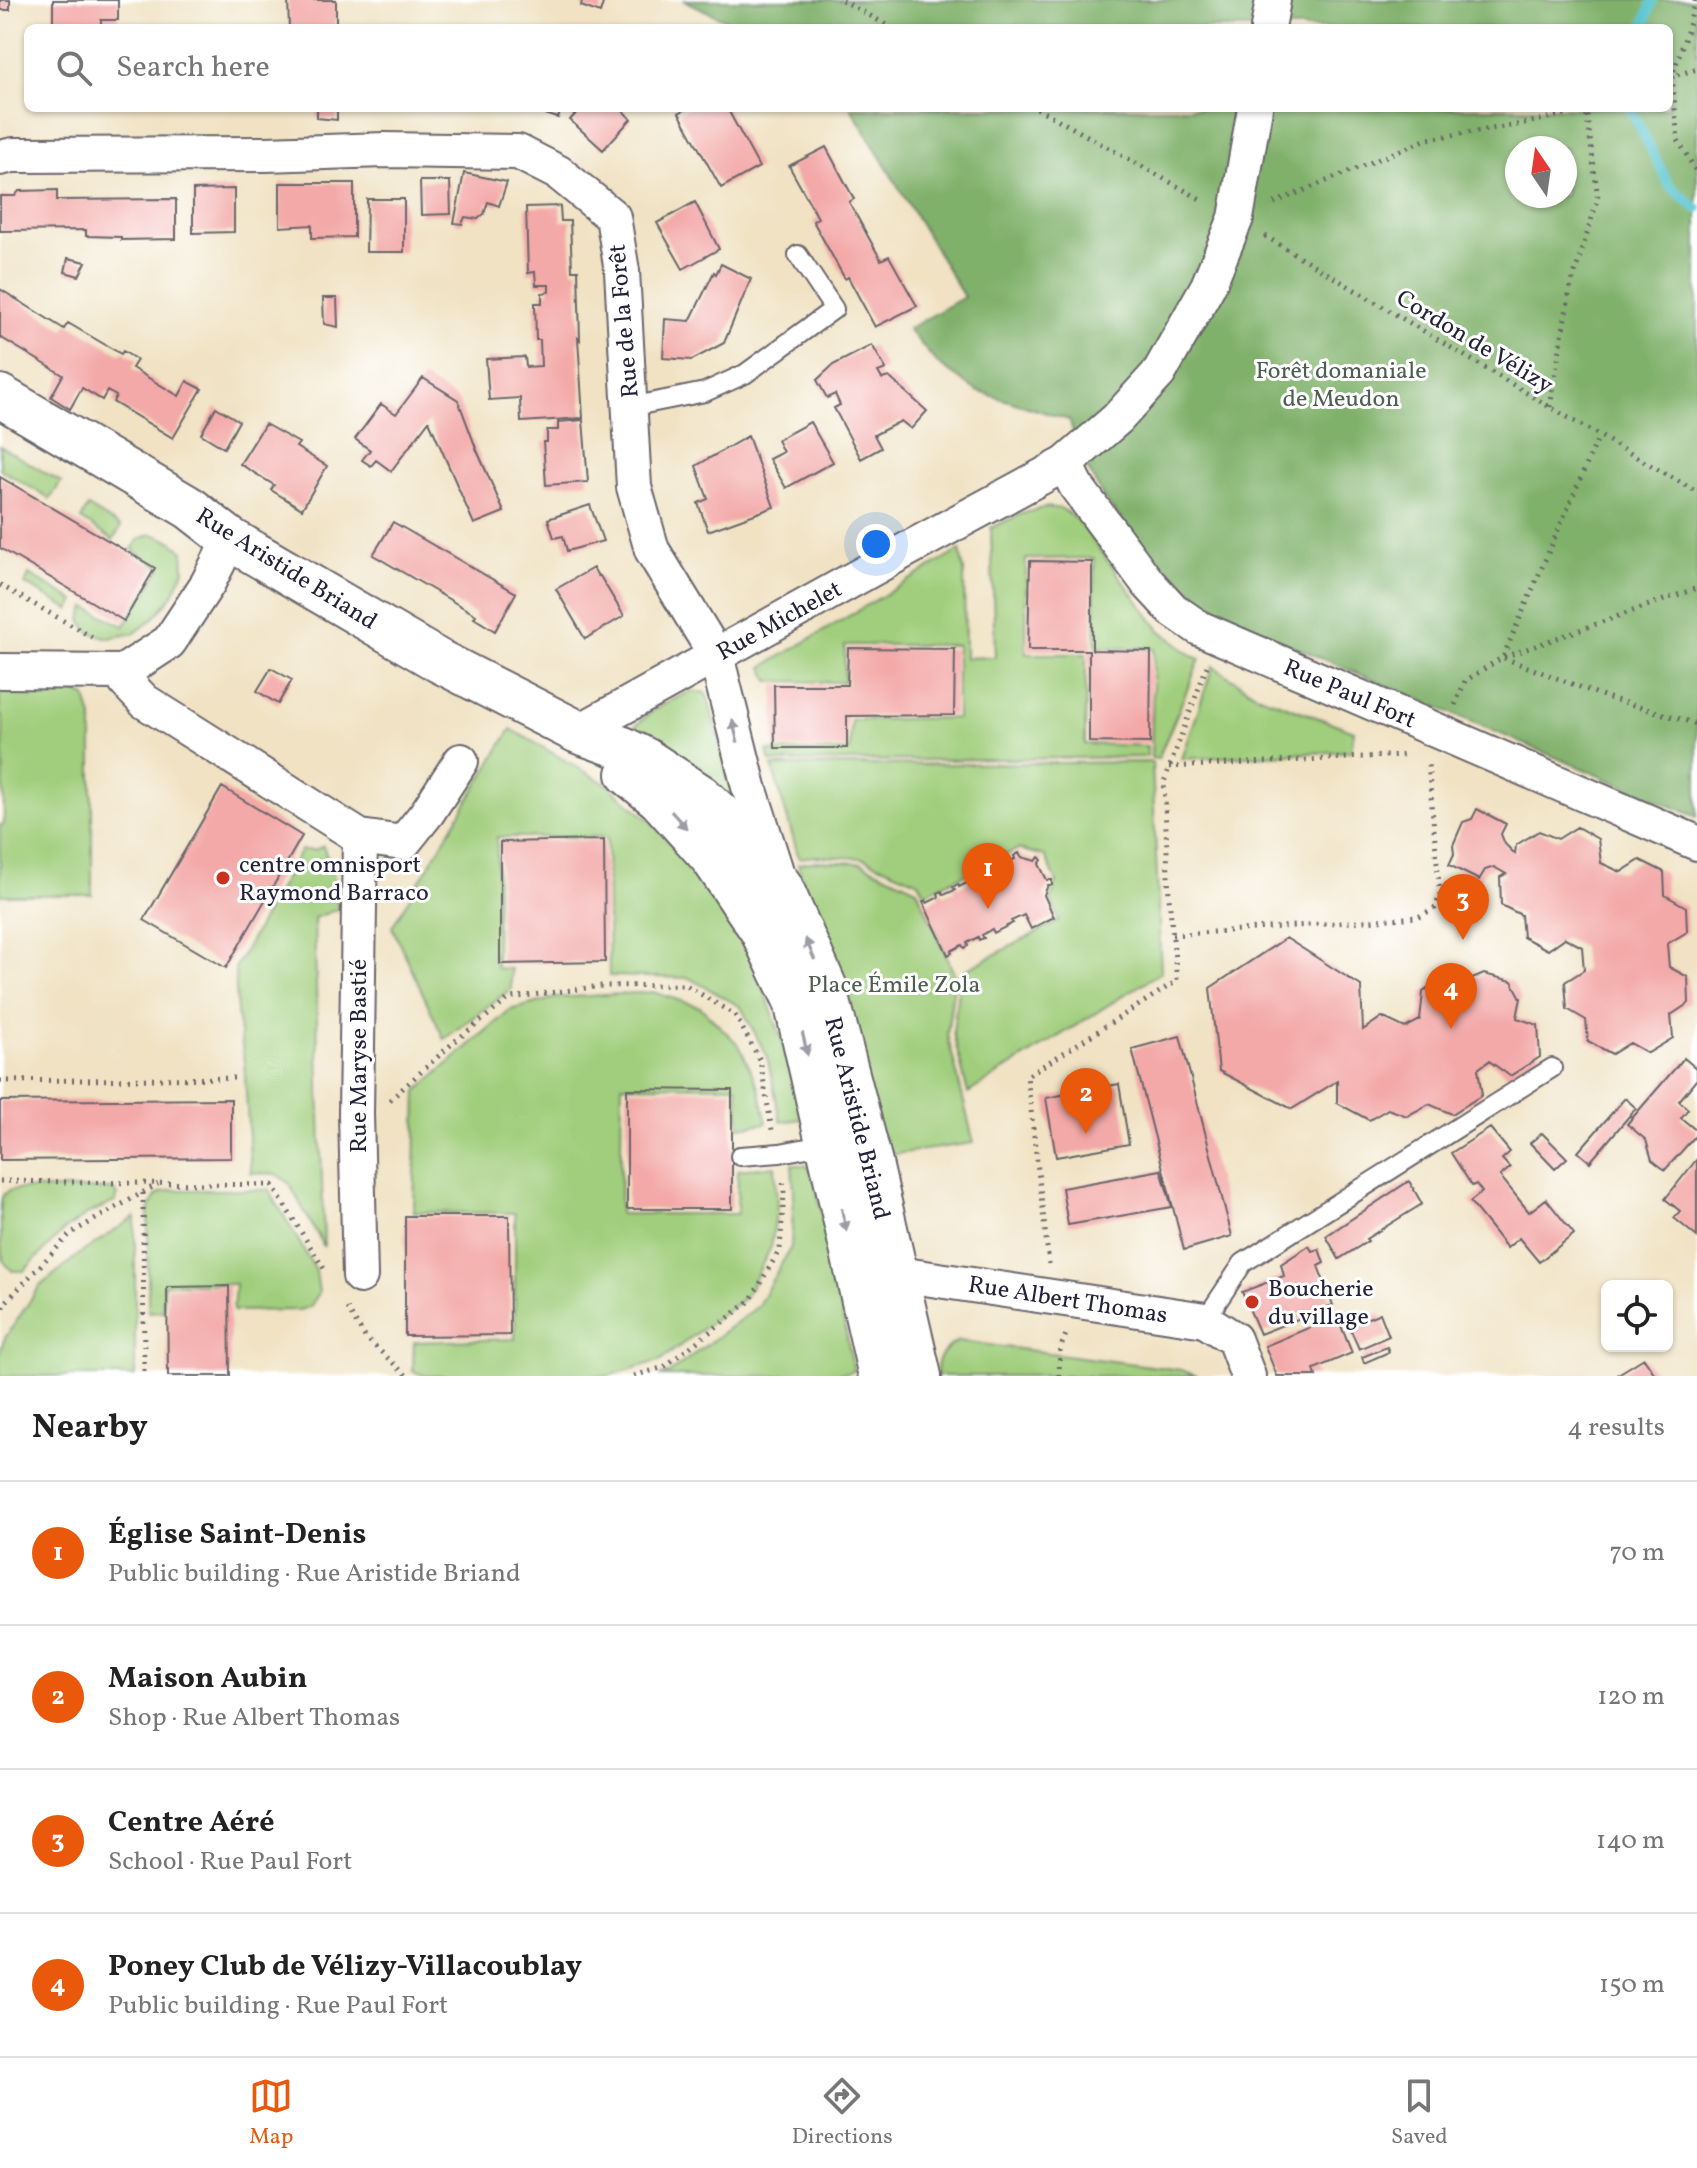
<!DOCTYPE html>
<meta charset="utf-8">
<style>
:root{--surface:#fff;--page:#f2f2f2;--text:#222;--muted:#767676;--line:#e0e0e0;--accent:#ea580c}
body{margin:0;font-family:Vollkorn,serif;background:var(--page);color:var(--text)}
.controls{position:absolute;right:24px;bottom:24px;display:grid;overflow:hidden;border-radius:12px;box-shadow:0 2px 6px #0004}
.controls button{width:72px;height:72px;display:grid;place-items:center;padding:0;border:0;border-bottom:2px solid var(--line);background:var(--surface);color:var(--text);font:40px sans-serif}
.compass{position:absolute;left:1505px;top:136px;width:72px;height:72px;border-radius:50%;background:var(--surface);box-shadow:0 2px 6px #0004;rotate:347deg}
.you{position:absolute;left:876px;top:544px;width:28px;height:28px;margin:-20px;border:6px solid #fff;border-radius:50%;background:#1a73e8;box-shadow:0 0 0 12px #1a73e833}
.badge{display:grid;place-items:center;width:52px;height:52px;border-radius:50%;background:var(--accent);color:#fff;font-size:26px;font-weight:700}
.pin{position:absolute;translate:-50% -66px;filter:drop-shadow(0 2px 4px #0008)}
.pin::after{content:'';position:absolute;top:42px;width:28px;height:24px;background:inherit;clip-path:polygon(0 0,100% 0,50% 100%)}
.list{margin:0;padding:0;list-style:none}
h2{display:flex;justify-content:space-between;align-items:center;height:104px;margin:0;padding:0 32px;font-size:34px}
h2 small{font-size:26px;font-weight:400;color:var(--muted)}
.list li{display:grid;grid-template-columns:52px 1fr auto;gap:24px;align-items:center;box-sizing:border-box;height:144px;padding:0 32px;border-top:2px solid var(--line)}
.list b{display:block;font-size:30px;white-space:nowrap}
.list p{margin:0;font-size:26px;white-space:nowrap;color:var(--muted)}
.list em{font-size:26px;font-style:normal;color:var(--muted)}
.icon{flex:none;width:44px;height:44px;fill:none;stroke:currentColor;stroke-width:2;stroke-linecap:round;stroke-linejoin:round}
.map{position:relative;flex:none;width:1697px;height:1376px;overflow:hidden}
.search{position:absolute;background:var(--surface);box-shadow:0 2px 6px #0004;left:24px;right:24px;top:24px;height:88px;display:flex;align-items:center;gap:20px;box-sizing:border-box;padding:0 28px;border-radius:12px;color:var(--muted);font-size:30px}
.sheet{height:680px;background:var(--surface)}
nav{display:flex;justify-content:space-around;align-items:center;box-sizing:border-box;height:112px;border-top:2px solid var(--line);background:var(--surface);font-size:22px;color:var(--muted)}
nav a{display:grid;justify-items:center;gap:4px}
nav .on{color:var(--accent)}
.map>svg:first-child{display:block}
.green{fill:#a0ce7b;stroke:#61785b;stroke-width:2}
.forest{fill:#80b16b;stroke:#516a53;stroke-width:2;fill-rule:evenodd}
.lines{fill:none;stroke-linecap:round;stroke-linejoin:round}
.stream{stroke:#57c4cf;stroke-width:10}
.building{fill:#f3a9a7}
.service-casing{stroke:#6a656b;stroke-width:22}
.minor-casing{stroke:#6a656b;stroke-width:38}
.tertiary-casing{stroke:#6a656b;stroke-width:46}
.path{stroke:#6a656b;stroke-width:5;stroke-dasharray:2 6;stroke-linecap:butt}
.service{stroke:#fff;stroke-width:18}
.minor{stroke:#fff;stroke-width:34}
.tertiary{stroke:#fff;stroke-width:42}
.oneway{fill:#9c9ca7}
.poi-dot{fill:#c8321e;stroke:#fff;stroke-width:3}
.labels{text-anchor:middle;stroke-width:6;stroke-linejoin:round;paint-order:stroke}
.street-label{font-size:24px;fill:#22223b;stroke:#fff}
.park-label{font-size:24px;fill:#4e5e51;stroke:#fff}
.poi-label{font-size:24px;fill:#22223b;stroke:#fff;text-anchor:start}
</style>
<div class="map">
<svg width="1697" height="1376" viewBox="0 0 1697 1376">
<rect width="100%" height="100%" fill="#fff"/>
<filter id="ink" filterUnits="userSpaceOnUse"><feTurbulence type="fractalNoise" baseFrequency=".0125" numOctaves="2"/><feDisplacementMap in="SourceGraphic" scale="16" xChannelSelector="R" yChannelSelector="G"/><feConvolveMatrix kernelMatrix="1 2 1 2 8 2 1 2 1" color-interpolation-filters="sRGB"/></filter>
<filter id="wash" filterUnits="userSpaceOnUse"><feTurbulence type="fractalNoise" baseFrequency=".006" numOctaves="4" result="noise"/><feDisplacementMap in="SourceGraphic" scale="32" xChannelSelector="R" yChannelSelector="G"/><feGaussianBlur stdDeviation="1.8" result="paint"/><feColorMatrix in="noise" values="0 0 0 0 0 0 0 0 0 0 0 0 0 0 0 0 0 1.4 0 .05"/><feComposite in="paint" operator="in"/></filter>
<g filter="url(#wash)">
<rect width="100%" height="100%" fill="#f0e2c3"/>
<path class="green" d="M0,446L61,482L50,499L0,469Z
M88,507L121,527L113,540L81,519Z
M1046,507L1062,509L1078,521L1160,630L1192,656L1200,659L1158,759L1151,758L1154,649L1096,647L1094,558L1026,559V654H1086L1085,744L1147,746V757L771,762L767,751H850L851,720L957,718V645H845L844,682L769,681L763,667L960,550L964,571L965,658L995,657L991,528L1021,514Z
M152,534L173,542L183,552L184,570L173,595L155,617L135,633L109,638L90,633L81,620L86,607L124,626L161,568L132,549L139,539Z
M29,575L75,601L70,610L25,584Z
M1213,666L1257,695L1354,731L1351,751L1182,759Z
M71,690L86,697L92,718V895H0V825L4,824L3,717L0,716V691Z
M692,691L705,693L708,698L732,793L727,796L632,730C647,712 670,700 692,691Z
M511,729L608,785L656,826L715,896L758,972L782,1040L803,1119L781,1122L767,1056L741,1007L689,978L609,976L607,837H497L496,968L511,969V989L444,1039L392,927Z
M1152,762L1161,972L968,1093L953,1033L960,973L1059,921L1051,899L1057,882L1045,856L1018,849L925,893L919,882L863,858L817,856L799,858L772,766Z
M323,846L334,877L338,909L314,918L324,1247L289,1183L276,1174L251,1173L244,1060L237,1012L235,968L301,850H315Z
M817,861L861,863L917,889L955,976L947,1034L974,1143L882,1156L798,864Z
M653,992L700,1007L739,1045L759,1088L767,1123L740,1127L737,1086L622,1085L620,1214H737L738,1170L775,1166L777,1207L771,1247L746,1296L661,1360L608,1376H426L413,1371L414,1342L515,1339V1213L414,1212L417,1091L510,1010L556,998Z
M792,1164L807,1166L814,1177L854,1371L828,1376H659L669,1373L757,1307L791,1247L794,1192Z
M19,1189H113L118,1195L115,1202L91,1212L63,1231L24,1271H12C10,1268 5,1264 4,1261C0,1253 0,1205 2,1197C6,1190 13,1190 19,1189Z
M177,1190H269L316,1271L319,1293L310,1307L299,1310L233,1311L235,1284H164L163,1311L148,1312V1214C154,1195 156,1191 177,1190Z
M135,1217V1376H0V1350L5,1338L40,1286L81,1253Z
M958,1341L1181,1370L1197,1376H938C934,1360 945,1348 958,1341Z"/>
<path class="forest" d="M683,0H1697V817L1231,620L1164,572L1104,499L1084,462L1069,420L977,391L938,364L908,329L964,297L851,108H1669V28H743ZM1517,148H1565V196H1517Z"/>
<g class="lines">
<path class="stream" d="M1643,28L1653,0
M1630,108L1669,185L1697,209"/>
</g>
<g id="blocks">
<path class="building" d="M0,0H10V10H0Z
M53,0H118V20H101V27L53,28Z
M288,0H336V28H289Z
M582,0H604L600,13L581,6Z
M317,108H337V120L317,118Z
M525,108H562L558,118Z
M581,108H620L631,119L603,150L570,120Z
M688,108H727L759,167L721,188L679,113Z
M826,147L854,199L849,202L881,260L889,256L917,306L875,327L848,277L845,279L813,221L818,218L789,166Z
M464,173L507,182L499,206L488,202L484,214L478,219L465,217L462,224L454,223Z
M420,181H450L451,214L421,215Z
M280,183H354V237L312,238V225L280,227Z
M234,189V232L193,233V190Z
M57,190V200L176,199V239L121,240V237L86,236V230L0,231V196H15L19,191Z
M367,199H404V252H366Z
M695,202L719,249L683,269L657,223Z
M560,206L561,221H570L572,270H578L580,340L578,338L583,418L521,422L520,398L489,400L486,359L525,357L526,367L541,366L540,340H536L535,303H542V293L549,292V285H536L535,272L528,273L526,207Z
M68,258L86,262L79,276L65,272Z
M721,264L751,279L724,343L692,360L663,358L665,319L690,321L714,272L716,274Z
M0,289L64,329L68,323L121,354L123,351L137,360L132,368L179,396L187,381L202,389L173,438L113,402L116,396L107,391L102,400L82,388L70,409L51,397L63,375L0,337Z
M323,298H337L338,327L324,324Z
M872,345L886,369L878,372L882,379L889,377L927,411L911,429L901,421L874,435L881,448L861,459L834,408L840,405L835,394L827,398L817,380L833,365Z
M423,378L458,400L476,448L504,512L474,524L429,421L391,471L376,460L371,466L362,460L370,450L355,439L381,404L396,414Z
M216,407L239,421L224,448L201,434Z
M583,420L588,482L546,485L543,442H547V430H558V422Z
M810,422L833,462L786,488L769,459L783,452L777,440Z
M265,424L299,443L296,447L327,466L302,509L271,490L274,485L240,464Z
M748,436L774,507L708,531L698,503L708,499L696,466Z
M0,477L155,568L124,621L0,548Z
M590,505L603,541L567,551L563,536L554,538L548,519Z
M393,522L516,593L495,631L474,618L476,615L373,555Z
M1030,561L1092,562V650L1151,651L1150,743L1089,742V650H1028Z
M593,568L598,576H600L624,616L585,639L556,589Z
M848,648L955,649L954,715L847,716V748H775L774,685H847Z
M271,668L292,680L278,704L257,691Z
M222,787L302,836L226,968L144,920Z
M1477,809L1506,824L1501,834L1505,844L1515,854L1516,845L1539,831L1558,839L1577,827L1598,839L1601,863L1621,872L1640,860L1664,872L1665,895L1686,907L1687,932L1667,944L1669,967L1688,977L1689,1003L1671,1015L1673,1038L1648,1053L1630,1043L1612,1054L1588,1041L1586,1020L1567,1009L1565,982L1584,970L1582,947L1565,938L1548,950L1523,937L1521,915L1501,905L1500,877L1506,874L1494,867L1485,870L1479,880L1449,865L1454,854L1453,845L1463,822L1472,819Z
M604,840L605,962L500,964V842Z
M1019,853L1021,857L1036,861L1039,857L1042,860L1039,864L1047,880H1052V885H1048L1044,895L1054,917L1031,929L1024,915L1011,921L1013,923L994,933L992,929L982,935L984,938L979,940L978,937L967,943L968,946L964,948L962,945L951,951L952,953L948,955L923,902L926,900L927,903L939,897L938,893L942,891L944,895L955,890L953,887L958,884L959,887L971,881L969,877L987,868L988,872L1001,866L999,863L1003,861L1004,864L1015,859L1014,856Z
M1286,938L1361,986L1363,1030L1382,1017L1405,1028L1420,1020L1423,992L1444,977L1463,983L1484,974L1512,981L1521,998L1517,1018L1538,1025L1540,1057L1510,1076L1489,1061L1478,1069L1482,1095L1452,1114L1429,1104L1407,1116L1388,1109L1369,1120L1337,1103V1081L1292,1109L1219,1071L1210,988Z
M1180,1036L1232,1236L1184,1250L1132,1049Z
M1684,1058L1697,1069V1079L1679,1101L1688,1109L1681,1118L1697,1131V1134L1665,1170L1652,1160L1646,1140L1627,1124Z
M1119,1084L1129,1144L1056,1157L1046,1098Z
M627,1089L732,1090V1209H627Z
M1625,1098L1636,1108L1590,1162L1578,1152Z
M231,1099V1158L0,1160V1101Z
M1490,1128L1510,1152L1502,1159L1510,1168L1500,1176L1529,1212L1546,1199L1574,1234L1539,1262L1519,1238L1507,1248L1470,1202L1482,1192L1476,1184L1472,1186L1451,1153Z
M1542,1133L1567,1158L1555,1169L1530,1143Z
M1697,1159V1237L1674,1218L1680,1211L1665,1199Z
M1161,1170L1172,1207L1068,1225L1062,1188Z
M1409,1181L1422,1204L1366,1239L1368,1241L1339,1259L1326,1236Z
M405,1216H509L510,1335L405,1336Z
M1309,1246L1312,1251L1319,1249L1324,1263L1318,1266L1333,1305L1260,1334L1242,1292L1284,1276L1281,1264Z
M229,1286L230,1376H168L167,1287Z
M1380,1313L1389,1336L1359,1349L1349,1326Z
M1337,1316L1352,1353L1314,1369L1316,1376H1277L1265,1346Z
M1387,1347L1389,1352L1364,1363L1362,1357Z
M1644,1358L1656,1376H1615Z"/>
</g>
</g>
<g filter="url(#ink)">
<use href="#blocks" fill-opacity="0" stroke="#6a656b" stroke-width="2"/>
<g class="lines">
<g class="service-casing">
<path id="service" d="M630,407L705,392L745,374L834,309L798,255
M740,1156L780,1153L828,1144
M1205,1320L1243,1263L1552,1068"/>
</g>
<g class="minor-casing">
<path id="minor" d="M1268,28L1273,0
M0,158L13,155L266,154L384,150L518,152L559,173L613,217L622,271L634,487L652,550L716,655L749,787L775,868
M1065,464L1076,486L1148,583L1173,610L1199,628L1697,843
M0,671L123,672L169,642L208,583L230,539
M123,672L126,682L144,701L360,837L356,1114L360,1276
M578,732L908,549L1065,464L1117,419L1159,373L1208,286L1236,218L1255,108
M360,837L403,843L427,813L461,761
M874,1279L896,1274L905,1275L1205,1320L1234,1339L1248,1376"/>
</g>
<g class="tertiary-casing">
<path id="tertiary" d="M0,396L190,508L230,539L439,661L578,732L623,748L645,759L701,796L742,835L781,886L825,986L869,1155L920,1376
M628,774L659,799L712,858L761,930L795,1001L880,1376"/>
</g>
<path class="path" d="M842,0L892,28
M1695,0L1689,26L1672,76L1678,140L1697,173
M1670,77L1697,69
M1037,108L1204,201
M1274,203L1427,139L1523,124L1589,108
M1265,236L1550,407L1697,492
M1550,407L1570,289L1598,198L1586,109
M0,585L92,637
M1504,657L1697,588
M1504,658L1606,697L1697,724
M1455,705L1465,681L1503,657L1599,436
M1169,767L1404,755
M1172,935L1418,917L1435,908L1440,895L1428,764
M0,1081L236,1078
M390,1100L454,1042L510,998L602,986L686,985L735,1015L760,1060L772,1130
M0,1181L272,1185L326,1272
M143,1193L144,1376
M1049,1264L1027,1076L1177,981L1169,897L1164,782L1207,666
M347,1308L365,1337L407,1376
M0,1315L4,1304L71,1233L158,1184
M634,1376L664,1367L750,1301L780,1249L784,1194L783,1178
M1059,1376L1060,1349L1066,1334"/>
<use href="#service" class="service"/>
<use href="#minor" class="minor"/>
<use href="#tertiary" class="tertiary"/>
</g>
<defs><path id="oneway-solid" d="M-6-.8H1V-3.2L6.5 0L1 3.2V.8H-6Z" transform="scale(2)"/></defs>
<g class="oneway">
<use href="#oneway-solid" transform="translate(735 731) rotate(-104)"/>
<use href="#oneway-solid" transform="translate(679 820) rotate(48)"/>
<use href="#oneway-solid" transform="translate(810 949) rotate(-113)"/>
<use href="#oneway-solid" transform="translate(805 1044) rotate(77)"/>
<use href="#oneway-solid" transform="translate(844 1220) rotate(78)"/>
</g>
</g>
<g class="poi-dot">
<circle cx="223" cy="878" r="8"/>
<circle cx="1252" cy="1302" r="8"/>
</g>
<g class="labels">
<g class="street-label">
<text transform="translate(623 321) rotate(-95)" y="8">Rue de la Forêt</text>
<text transform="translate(1475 341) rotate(31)" y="8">Cordon de Vélizy</text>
<text transform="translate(287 568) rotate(32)" y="8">Rue Aristide Briand</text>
<text transform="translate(779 620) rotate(-29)" y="8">Rue Michelet</text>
<text transform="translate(1350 693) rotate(23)" y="8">Rue Paul Fort</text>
<text transform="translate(358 1056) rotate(-90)" y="8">Rue Maryse Bastié</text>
<text transform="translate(858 1118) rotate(76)" y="8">Rue Aristide Briand</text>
<text transform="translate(1068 1299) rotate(9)" y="8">Rue Albert Thomas</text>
</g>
<g class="park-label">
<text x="1341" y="378">Forêt domaniale<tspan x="1341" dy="28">de Meudon</tspan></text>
<text x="894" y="992">Place Émile Zola</text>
</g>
<g class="poi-label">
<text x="239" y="872">centre omnisport<tspan x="239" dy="28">Raymond Barraco</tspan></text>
<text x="1268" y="1296">Boucherie<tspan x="1268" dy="28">du village</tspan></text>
</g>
</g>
</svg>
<div class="controls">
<button><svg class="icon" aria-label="locate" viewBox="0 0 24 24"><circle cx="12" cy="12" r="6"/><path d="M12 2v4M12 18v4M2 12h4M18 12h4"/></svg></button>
</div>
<svg class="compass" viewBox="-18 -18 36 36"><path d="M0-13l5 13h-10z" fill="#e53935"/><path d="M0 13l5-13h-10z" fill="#767676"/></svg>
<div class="you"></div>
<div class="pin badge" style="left:988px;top:909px">1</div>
<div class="pin badge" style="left:1086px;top:1134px">2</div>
<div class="pin badge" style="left:1463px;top:940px">3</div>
<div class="pin badge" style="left:1451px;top:1029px">4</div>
<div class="search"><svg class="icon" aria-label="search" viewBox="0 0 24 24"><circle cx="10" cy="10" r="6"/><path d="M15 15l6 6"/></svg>Search here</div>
</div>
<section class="sheet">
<h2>Nearby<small>4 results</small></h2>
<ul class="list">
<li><span class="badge">1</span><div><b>Église Saint-Denis</b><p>Public building · Rue Aristide Briand</p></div><em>70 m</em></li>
<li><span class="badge">2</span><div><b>Maison Aubin</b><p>Shop · Rue Albert Thomas</p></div><em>120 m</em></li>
<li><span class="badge">3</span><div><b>Centre Aéré</b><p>School · Rue Paul Fort</p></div><em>140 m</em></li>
<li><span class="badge">4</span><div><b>Poney Club de Vélizy-Villacoublay</b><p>Public building · Rue Paul Fort</p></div><em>150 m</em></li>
</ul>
</section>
<nav>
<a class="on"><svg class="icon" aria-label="map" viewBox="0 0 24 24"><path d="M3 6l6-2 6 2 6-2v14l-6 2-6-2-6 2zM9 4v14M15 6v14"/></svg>Map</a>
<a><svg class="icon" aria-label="directions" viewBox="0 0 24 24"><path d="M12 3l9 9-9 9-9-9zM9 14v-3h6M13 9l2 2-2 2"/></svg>Directions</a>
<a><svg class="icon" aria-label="saved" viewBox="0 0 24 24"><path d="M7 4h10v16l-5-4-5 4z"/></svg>Saved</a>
</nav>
